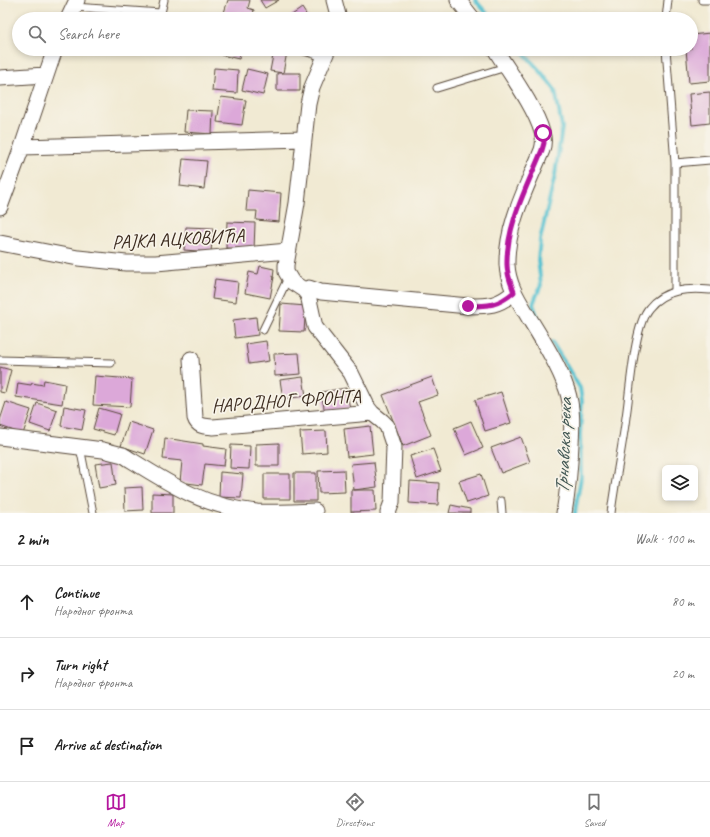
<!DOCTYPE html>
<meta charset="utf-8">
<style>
:root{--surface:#fff;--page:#f6f6f6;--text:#222;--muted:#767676;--line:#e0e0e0;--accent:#b5179e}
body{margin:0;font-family:Caveat,sans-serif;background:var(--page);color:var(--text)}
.controls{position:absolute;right:12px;bottom:12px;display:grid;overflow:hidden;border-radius:6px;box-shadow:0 2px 6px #0003}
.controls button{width:36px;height:36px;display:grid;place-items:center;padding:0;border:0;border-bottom:1px solid var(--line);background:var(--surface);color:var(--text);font:20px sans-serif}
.stop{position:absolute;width:12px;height:12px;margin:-9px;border:3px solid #b5179e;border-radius:50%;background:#fff}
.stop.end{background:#b5179e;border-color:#fff;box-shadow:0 1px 4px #0008}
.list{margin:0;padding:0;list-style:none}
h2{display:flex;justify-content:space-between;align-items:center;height:52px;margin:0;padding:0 16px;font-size:17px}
h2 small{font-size:13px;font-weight:400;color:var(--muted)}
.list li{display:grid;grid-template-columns:26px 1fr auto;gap:12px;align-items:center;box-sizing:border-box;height:72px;padding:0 16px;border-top:1px solid var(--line)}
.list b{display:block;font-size:15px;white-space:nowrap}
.list p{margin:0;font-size:13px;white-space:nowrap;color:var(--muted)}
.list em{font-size:13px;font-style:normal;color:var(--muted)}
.icon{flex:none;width:22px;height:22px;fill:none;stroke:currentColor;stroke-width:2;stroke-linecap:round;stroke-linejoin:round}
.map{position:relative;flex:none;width:710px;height:513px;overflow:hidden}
.search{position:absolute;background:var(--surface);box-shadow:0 2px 6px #0003;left:12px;right:12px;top:12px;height:44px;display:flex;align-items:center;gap:10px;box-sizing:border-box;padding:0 14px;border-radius:22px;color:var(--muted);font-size:15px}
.sheet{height:268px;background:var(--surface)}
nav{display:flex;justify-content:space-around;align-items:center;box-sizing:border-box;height:56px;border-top:1px solid var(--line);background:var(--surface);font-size:11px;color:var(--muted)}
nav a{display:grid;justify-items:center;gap:2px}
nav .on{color:var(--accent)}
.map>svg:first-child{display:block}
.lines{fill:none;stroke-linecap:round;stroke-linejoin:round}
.stream{stroke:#57c2d1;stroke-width:4}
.building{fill:#dca8d9}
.lane-casing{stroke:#564739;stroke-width:9}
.street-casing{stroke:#564739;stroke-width:17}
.lane{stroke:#fff;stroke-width:7}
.street{stroke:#fff;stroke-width:15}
.route{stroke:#b5179e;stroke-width:5}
.labels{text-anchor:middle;stroke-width:3.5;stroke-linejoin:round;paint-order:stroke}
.street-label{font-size:19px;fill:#3b2a1e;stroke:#f7f3e8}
.water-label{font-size:20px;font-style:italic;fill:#435854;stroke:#f7f3e8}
</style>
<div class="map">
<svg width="710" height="513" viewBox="0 0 710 513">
<rect width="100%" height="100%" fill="#f7f3e8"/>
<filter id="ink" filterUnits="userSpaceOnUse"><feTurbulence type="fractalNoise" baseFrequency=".025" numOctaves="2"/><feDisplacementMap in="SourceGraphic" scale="8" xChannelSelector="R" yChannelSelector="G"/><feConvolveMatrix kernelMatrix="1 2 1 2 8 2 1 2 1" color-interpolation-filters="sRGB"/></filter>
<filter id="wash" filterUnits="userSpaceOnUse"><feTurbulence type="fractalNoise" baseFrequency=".012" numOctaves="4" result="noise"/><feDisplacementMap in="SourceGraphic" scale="16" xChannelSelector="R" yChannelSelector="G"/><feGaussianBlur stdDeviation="0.9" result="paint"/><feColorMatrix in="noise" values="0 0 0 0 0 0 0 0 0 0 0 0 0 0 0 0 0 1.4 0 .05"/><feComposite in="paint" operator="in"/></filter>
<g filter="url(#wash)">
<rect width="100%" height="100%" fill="#f1ead3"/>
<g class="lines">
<path class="stream" d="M475,0L492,19
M520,49L541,72L555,90L562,127L555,175L540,240L538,260L541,285L533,304L539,321
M552,342L580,388L582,401L580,434L581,477L575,513"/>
</g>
<g id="blocks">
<path class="building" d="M228,0H250L248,8L254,10L252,19H222Z
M260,0H279L265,8Z
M302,8L309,19H286Z
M710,33V81L689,83L686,49H691V35Z
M222,49H241L239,59L221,55Z
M274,50L287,52L283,73L270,71Z
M214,68L238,70L237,93L212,91Z
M247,69L268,74L263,95L242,90Z
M277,73H300V91H277Z
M710,92V123L692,125L689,94Z
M221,97L246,100L242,125L217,122Z
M186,110L213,111L212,134L184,132Z
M183,159L207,161L204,189L180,186Z
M248,190L281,193L279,222L256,220L257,211H246Z
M227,222L255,223L254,249L226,248Z
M186,227L213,228L211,252L184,250Z
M260,266L274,269L273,277H274L270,298L245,293L249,272L258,274Z
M215,279L238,282L236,302L212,299Z
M281,304L306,306L304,332L279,331Z
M256,317L258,335L235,338L233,320Z
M266,341L269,361L249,364L246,344Z
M299,353L301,374L275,376L274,354Z
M0,367L11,370L5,393L0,392Z
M95,376L132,379L130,407L93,405Z
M303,377L306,396L283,399L280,380Z
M432,377L438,395L418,402L431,435L403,446L383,395Z
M44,380L65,384L62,404L16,397L18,383L31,385L32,383L43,385Z
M346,388L350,409L325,413L321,392Z
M501,392L511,423L485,431L475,400Z
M6,402L31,410L23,434L0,426V420Z
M37,403L57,410L50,431L30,424Z
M64,406L86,410L82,430L61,426Z
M99,408L120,414L114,435L93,429Z
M471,421L483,448L466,455L454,428Z
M129,422L153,430L145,454L121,446Z
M370,426L373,454L347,457L344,429Z
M326,431L327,452L302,454L300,432Z
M521,437L530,462L501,473L491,448Z
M165,438L203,444V446L226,449L224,466L205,464L202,485L180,482L182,461L163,459Z
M279,443V466H256V444Z
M231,445L250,446L249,469L230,468Z
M433,449L441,471L417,479L410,456Z
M113,462L116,485L99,488L95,464Z
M374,462L377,487L354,490L351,464Z
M344,470L345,492L319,493L318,471Z
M220,472L243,474L241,498L219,497Z
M294,473H316V501H294Z
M264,474H290V499H264Z
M481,474L488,496L467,503L459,481Z
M410,481L439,483L438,505L409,503Z
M142,487L143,510L125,511L124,488Z
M351,490H375L376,511L351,512Z
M152,493L173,494V513H152Z
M451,505L470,509V513H449Z"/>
</g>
</g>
<g filter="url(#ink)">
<use href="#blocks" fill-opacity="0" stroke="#564739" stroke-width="1"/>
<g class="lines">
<g class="lane-casing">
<path id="lane" d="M702,0H710
M74,7L161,13L164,0
M666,19L668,0
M298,49L323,57
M666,49L675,163V291
M437,88L506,67
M675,163L710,160
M263,330L288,278
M0,360L111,363
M80,447L93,513
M501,501L502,513
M611,513C615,481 622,449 626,417C630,392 634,325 649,308C664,289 688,288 710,290"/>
</g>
<g class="street-casing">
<path id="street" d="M334,0L339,19
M458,0L473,19
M68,19L77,0
M328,49L312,87L308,104L297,203L286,265V272L292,282L304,290L308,295L315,327L351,373L368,408L372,413L382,421L387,426L394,447L392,502L388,513
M495,49C509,72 535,107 542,132C544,139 544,144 542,150C527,187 506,225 507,265C508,285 519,301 529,318C542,339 559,366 567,390C573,408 572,426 571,444C570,467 568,490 564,513
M0,78L45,75
M22,147L304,139
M0,207L22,147L55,49
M0,243L78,258L126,263H156L288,251
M304,290L309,288L321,292L468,306C488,306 499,306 514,292
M191,359L195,418C198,427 205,426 213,427L372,413
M0,437L103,450L123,455C168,483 203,507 257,512C276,513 296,512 315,511"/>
</g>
<use href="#lane" class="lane"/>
<use href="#street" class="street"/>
</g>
</g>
<g class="lines" filter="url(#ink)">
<path class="route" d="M468,306C488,306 498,306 514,292C511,284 507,275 507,265C506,225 527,187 542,150L544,143L543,133"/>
</g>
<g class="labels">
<g class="street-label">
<text transform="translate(178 238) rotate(-3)" y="7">РАЈКА АЦКОВИЋА</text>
<text transform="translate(286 400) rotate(-4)" y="7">НАРОДНОГ ФРОНТА</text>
</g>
<g class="water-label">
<text transform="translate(563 446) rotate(-88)" y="7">Трнавска река</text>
</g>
</g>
</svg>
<div class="controls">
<button><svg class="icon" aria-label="layers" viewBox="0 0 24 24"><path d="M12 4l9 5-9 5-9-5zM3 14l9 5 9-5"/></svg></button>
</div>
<div class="stop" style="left:543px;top:133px"></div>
<div class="stop end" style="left:468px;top:306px"></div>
<div class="search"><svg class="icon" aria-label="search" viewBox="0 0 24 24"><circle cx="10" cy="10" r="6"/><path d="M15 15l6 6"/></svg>Search here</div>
</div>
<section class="sheet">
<h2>2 min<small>Walk · 100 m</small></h2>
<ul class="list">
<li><svg class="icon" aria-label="ahead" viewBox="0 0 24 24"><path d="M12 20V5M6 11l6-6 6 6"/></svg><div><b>Continue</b><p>Народног фронта</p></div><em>80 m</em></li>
<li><svg class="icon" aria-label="right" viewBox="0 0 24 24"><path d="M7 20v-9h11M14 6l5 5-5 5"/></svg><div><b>Turn right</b><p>Народног фронта</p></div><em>20 m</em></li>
<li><svg class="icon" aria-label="arrive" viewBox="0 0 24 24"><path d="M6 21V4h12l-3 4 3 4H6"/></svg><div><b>Arrive at destination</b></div></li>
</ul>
</section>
<nav>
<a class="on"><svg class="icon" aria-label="map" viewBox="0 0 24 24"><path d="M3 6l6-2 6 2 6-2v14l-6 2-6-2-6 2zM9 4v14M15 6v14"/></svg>Map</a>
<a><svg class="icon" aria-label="directions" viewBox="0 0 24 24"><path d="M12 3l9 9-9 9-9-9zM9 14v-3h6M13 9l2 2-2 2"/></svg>Directions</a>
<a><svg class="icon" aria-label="saved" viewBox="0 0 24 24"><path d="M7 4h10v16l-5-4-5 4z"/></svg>Saved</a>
</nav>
